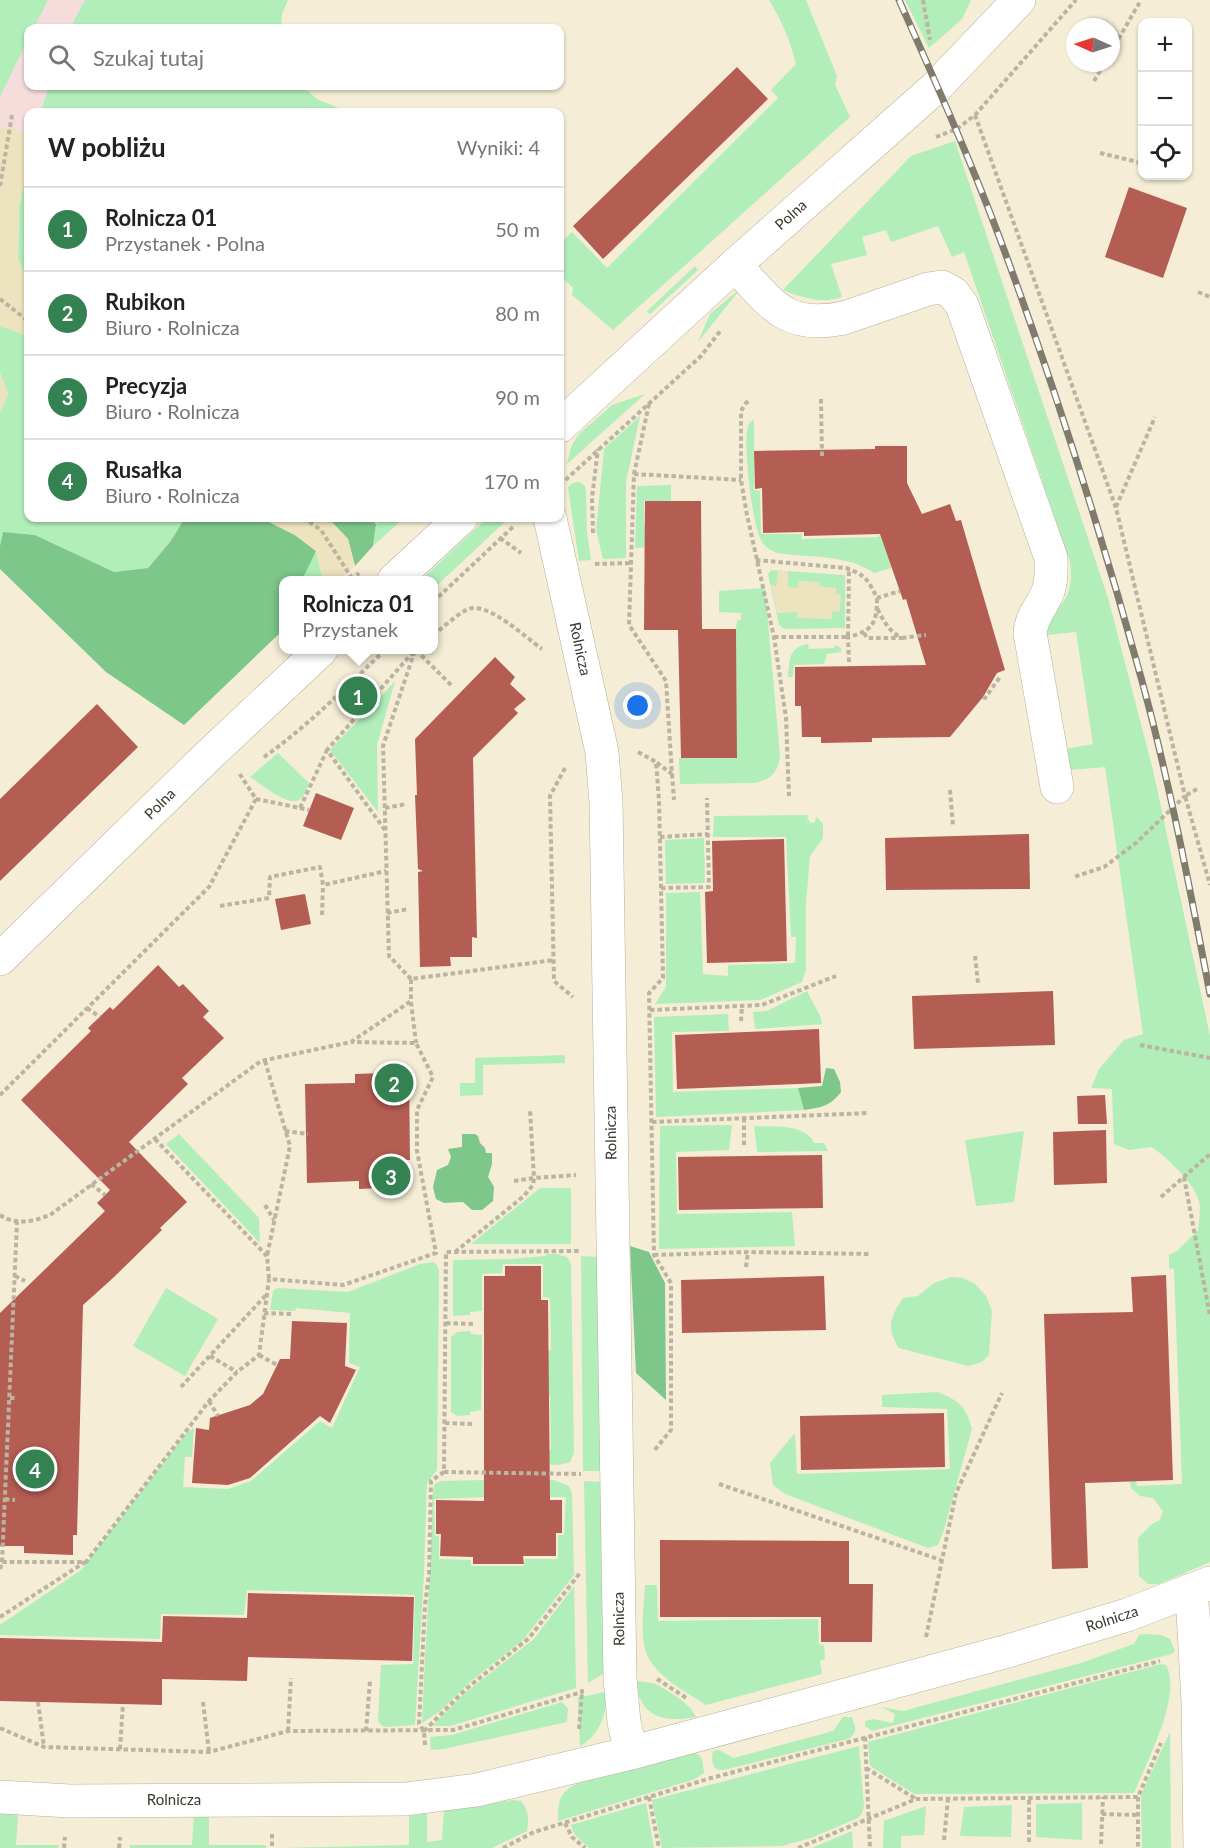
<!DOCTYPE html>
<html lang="pl">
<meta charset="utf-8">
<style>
:root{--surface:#fff;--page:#f6f6f6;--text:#222;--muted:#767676;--line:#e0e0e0;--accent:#348252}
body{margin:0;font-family:Lato,sans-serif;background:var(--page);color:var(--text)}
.controls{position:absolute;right:18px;top:18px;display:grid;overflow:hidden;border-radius:12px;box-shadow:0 2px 4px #0004}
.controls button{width:54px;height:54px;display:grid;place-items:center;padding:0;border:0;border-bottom:2px solid var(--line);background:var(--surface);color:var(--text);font:30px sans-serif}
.compass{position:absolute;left:1066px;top:18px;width:54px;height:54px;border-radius:50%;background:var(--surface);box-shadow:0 2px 4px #0004;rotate:273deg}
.you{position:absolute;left:638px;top:706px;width:21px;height:21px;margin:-15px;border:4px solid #fff;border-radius:50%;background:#1a73e8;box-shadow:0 0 0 9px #1a73e833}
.badge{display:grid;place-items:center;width:39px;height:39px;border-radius:50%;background:var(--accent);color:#fff;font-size:20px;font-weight:700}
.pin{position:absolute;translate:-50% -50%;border:3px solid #fff;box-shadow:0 2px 6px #0006}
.popup{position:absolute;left:279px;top:576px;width:159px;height:78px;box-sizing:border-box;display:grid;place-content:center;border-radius:12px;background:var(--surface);filter:drop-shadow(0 2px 4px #0005);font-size:20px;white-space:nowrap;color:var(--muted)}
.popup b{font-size:22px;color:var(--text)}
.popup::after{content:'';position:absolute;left:50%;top:100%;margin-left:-12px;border:12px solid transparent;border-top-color:var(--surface)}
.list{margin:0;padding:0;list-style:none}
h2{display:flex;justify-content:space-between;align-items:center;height:78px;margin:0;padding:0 24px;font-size:26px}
h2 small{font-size:20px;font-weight:400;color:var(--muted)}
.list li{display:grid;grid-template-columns:39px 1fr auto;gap:18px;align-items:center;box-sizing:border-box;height:84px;padding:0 24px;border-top:2px solid var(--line)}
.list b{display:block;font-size:22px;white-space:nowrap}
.list p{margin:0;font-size:20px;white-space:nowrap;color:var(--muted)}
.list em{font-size:20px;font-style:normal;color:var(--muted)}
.icon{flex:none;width:33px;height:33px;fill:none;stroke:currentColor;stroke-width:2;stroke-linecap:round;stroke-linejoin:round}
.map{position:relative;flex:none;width:1210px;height:1848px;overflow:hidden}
.search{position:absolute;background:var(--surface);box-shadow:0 2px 4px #0004;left:24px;top:24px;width:540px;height:66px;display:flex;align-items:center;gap:15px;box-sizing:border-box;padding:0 21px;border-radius:12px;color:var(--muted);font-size:22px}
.panel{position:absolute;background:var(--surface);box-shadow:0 2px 4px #0004;left:24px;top:108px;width:540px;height:414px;border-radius:12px}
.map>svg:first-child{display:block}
.commercial{fill:#f7dcdc}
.green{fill:#b1eeba}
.forest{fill:#7dc78a}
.sand{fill:#ede3be}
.building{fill:#b45e53}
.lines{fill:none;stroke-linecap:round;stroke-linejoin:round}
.minor-casing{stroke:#b8b09b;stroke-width:34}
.tertiary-casing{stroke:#b8b09b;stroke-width:34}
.path{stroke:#bab4a1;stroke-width:4;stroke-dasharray:4.5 3;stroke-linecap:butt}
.minor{stroke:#fff;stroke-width:33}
.tertiary{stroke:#fff;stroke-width:33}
.rail-casing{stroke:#817b6e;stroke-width:7}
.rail{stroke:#fff;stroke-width:4.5;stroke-dasharray:14;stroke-linecap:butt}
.labels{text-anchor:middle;stroke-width:6;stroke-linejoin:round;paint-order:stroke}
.street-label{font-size:15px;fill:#3c3830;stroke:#fff}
</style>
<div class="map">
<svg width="1210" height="1848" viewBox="0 0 1210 1848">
<rect width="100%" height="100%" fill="#f5edd6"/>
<path class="commercial" d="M0,0H96L82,28H28V86H53L39,112H28V135L0,187Z"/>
<path class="green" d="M0,0H48L34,28H28V39L0,97Z
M85,0H288L282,14L281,28H70Z
M769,0H806L837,76L835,85L850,117L613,330L572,295L573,288L560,275V243L572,232L607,268L778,98L771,90L796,64C790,40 782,21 769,0Z
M905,0H971L962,19L929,48Z
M49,86H302L317,99L348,112H41Z
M955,141L1108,598L1153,770L1210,1036V1562L1159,1584H1148L1139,1576L1138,1538L1152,1524L1160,1520L1163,1511L1153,1498L1140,1496L1131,1488L1129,1477L1134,1470L1137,1486L1182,1484L1174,1269L1169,1268V1255L1177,1251L1198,1230C1199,1222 1200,1214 1200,1206C1198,1185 1168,1159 1152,1147L1129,1150L1114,1144L1112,1089L1091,1088L1099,1069L1124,1040L1143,1034L1105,767L1071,770L1066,749L1093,744L1076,632L1047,635C1049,617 1054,615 1064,601C1071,590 1072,575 1070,562L964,252L952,257L938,226L891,242L886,230L862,237L867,255L831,264L842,297C821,304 803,298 783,290L911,156Z
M28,164V284L18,258L19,207Z
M695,266L698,270L650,314L647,311Z
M742,287L698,342L710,314Z
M0,326L23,334L28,339V518H185L170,542L148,568L114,572L35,535L3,532L0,546V412L8,394L0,373Z
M645,394L567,464L571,447L579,434L612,405Z
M640,416L626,482V558L603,559L596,530L604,449Z
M754,419V490L760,491L761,534H802V539L878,537L879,535L885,534L891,568L874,573C847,554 809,558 777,553C770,550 766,548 762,542C752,526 744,450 747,431C747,426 750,422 754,419Z
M580,482L585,486L586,491L587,532L591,560L579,561L568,487L573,483Z
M671,485V501H644V524H652V547L635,548L637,486Z
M382,518H404L373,546L376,524Z
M487,518H509L433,589V580H421Z
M316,551L323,580H302V578Z
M771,570L845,575V628L784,629L779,625L768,574Z
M765,588L780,756C778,773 771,779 755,783L680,784L679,758H737L736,629L737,620H741V613L719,612V591Z
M808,644L809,649L834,648L835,645L841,648V652L827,654L824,664L794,665L793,677H788C790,659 788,648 808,644Z
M395,681L377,745L378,812L330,750Z
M278,753L309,783C307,789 305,796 299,800C287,806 261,784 250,777Z
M809,815L807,819L811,823L815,822L816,816L823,824V838L810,856L806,902V969L802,982L760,1000L655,1004L666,987V893L700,892L703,974L728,976V965L795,963L796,937H791L786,837H713L714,816Z
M704,838L705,883L666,884L665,840Z
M807,991L821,1018L822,1024L755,1029L753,1012L767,1011Z
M728,1014L729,1031L672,1032L673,1092L798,1088L804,1110L656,1117L654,1017Z
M565,1055V1063L483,1065V1095L460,1096V1083H475V1058Z
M732,1125L729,1150L676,1152L677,1214L792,1212L795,1246L659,1249L660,1126Z
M754,1126C773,1127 805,1123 814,1143H824L828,1151L757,1152Z
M1024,1131L1014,1202L976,1206L965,1140Z
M179,1134L259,1218L260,1243L166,1144Z
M540,1188H571V1244H471Z
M547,1254H556L567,1257L571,1264L574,1453L570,1462L559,1465L544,1464L543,1451L551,1450L550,1396L544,1395L545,1351L551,1350L550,1298L543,1297V1264H503L502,1273L482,1274V1311L470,1312V1315L453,1316V1263L454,1260L511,1259L545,1256Z
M581,1256L598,1257L602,1471H583Z
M433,1262L436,1264L439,1270L437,1470L427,1483L424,1574L415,1725L385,1727L381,1725L378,1720L381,1665L413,1664L415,1595L247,1590L244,1615L161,1614L160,1639L0,1635V1625L81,1570L187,1432L194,1428L192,1457H185L183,1487L228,1489L251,1481L320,1421L332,1428L360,1367L349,1363L350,1313L296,1308L295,1311L270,1310L273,1291L278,1288L348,1292L420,1264Z
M951,1277L963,1278L975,1284L986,1296L992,1311L989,1355L982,1362L968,1366L899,1348C885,1328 891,1316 903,1298L918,1296L934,1283Z
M166,1288L218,1319L185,1376L133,1346Z
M470,1331L471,1334L482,1335L481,1410L470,1412V1415L457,1416L451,1412V1337L457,1332Z
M938,1392C959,1401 966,1406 972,1429L943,1533L938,1545L928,1548L785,1494L773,1485L770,1463L795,1433L797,1474L950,1469L947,1409L882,1407V1395Z
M486,1480L485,1497L434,1499L435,1536H439V1559L471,1560V1566H524L525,1559H558V1535H564L566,1497H511L510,1482L554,1480L569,1486L572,1493L574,1575L523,1640L471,1681L440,1711L422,1723C425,1646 431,1569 433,1491L435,1484L441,1481Z
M584,1481L602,1482L606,1672L588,1683Z
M645,1585H657L658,1621L818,1619L819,1644L824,1645L825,1659L820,1661L822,1674L706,1705C684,1690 649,1674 644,1645C641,1629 644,1602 645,1585Z
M574,1586L576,1688L450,1726H432L465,1693L534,1639Z
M1143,1634L1161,1635L1170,1639L1175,1651L1172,1654L872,1731L865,1726V1721L873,1719L893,1723L895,1714L881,1707L903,1711L1081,1663L1134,1644L1139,1635Z
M1161,1664L1166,1665C1183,1694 1146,1764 1134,1793L914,1794L870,1766L868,1742Z
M635,1681L653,1683L658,1685C672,1694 689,1702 696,1717C662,1723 641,1717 635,1681Z
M608,1691C606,1716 601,1732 580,1747L578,1698Z
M562,1702L568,1709L567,1722L444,1749L431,1750L430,1737L452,1735Z
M843,1717H852C855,1728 859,1731 848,1739L724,1770C712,1771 711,1762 713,1751L719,1750L734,1758L833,1731Z
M1170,1732L1171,1848H1142L1141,1795Z
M859,1746L864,1807L862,1813L858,1818L811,1838L782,1846L662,1848L652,1800Z
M692,1752L699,1755L702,1759L704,1773L695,1779L558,1821C558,1798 560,1792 581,1781Z
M513,1800L521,1801C529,1811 529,1818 527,1831L492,1848H280L409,1845V1816L427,1813V1842L442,1840L444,1811Z
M646,1803L654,1848H589L574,1834L571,1825Z
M1082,1803V1840L1036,1837V1804Z
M1012,1805L1011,1837L960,1836L964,1807Z
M926,1806L924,1835L901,1836V1848H883L884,1821Z
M14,1809L18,1817L16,1845H59L58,1848H0V1810Z
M194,1814H209V1845H266V1848H130V1845H192Z
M852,1831L853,1848H812Z"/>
<path class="forest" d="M185,518H261L295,535L316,551L302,580H283V630L184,725L106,672L0,569V546L3,532L35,535L114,572L148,568L170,542Z
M328,518H370L376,524L373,546L355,566L348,539Z
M826,1068L834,1069L840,1082L841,1092C829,1107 822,1107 804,1110L798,1088L822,1086Z
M462,1134H475L478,1136L480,1143L485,1148L486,1153H492V1164L488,1177L494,1187L493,1201L482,1210H472L463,1202L444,1203L436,1199L433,1187L437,1170L448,1165L451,1157L448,1149L462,1147Z
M630,1246L649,1252L665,1283L666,1400L636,1373Z"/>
<path class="sand" d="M0,126L28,133V164L19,207L18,257L28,284V339L23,334L0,326Z
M0,373L8,394L0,412Z
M261,518H328L348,539L355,566L338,580H323L316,551L295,535Z
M778,571H788V587L798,588L799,581L819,582V586L836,588V594H841L840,611L832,612V619L797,618V612L777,613L771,585L776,586Z"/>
<path class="building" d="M737,67L768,99L603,259L573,226Z
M1129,187L1187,208L1163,278L1105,257Z
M875,446H907V483L922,514L950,504L956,521L961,520L1005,670L997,673L983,697L950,737L872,738V742L821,743V737H802L801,706H795V667L926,665L906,599L903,600L880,534L804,536V532L763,533L762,488L755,489L754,451L875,449Z
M645,501H701L702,629H697H736L737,758H681L678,630H644Z
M495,657L515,677L510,684L526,699L514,709L518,713L473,758L477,938L472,937V957H450L451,966L420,967L418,872L423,871L418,869L415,795H417L415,739Z
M97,704L138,747L0,881V799Z
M316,793L354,808L341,840L303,826Z
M1029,834L1030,889L886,890L885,838Z
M784,839L787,961L707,963L705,892L713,891L712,841Z
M305,894L311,924L281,930L275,899Z
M158,965L179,987L183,984L209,1011L203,1017L224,1038L182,1078L188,1084L129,1142L187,1202L160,1228L162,1230L113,1278L83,1305L77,1535H73V1555L24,1553V1546H0V1313L105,1211L97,1203L110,1190L21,1100L91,1031L88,1028L110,1007L113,1010Z
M1053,991L1055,1045L914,1049L912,996Z
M819,1029L821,1083L677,1089L675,1035Z
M409,1072L410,1160H401V1187L359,1189V1181L307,1183L305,1084L355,1083V1074Z
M1105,1095L1107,1124H1078L1077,1096Z
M1106,1130L1107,1183L1054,1185L1053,1132Z
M822,1155L823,1208L679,1210L678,1157Z
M505,1266H541V1300H548L550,1500H562V1533H556V1556H523L524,1564H473V1557L440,1556L441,1534H436V1500L484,1501V1276H505Z
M1166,1275L1173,1480L1085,1483L1088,1568L1052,1569L1044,1314L1133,1312L1131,1277Z
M824,1276L826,1330L682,1333L681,1280Z
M292,1321L347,1323L345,1366L356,1370L330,1423L320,1416L250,1478L228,1485L192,1483L196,1428L209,1430L210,1418L250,1405L263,1394L280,1359H290Z
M944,1413L945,1467L801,1470L800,1416Z
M660,1540L849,1541V1584H873L872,1642H821V1617H660Z
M248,1593L414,1597L412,1661L248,1657L247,1681L162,1679V1705L0,1701V1638L162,1642L163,1616L247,1618Z"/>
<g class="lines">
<g class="minor-casing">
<path id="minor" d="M735,265C772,304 784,330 844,318L928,289L942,287L953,293L962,305L1051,558C1051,568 1052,578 1049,588C1045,604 1031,615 1030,633L1057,787
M550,518L602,752L606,802L620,1679L624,1722L631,1753
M1190,1590L1193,1612L1198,1702L1200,1848
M0,1797L70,1801L406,1799L477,1790L631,1753L1008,1651L1127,1615L1210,1583"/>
</g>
<g class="tertiary-casing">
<path id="tertiary" d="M560,426L735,265L936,87L1019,0
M394,580L461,518
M0,959L208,756L321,650"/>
</g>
<path class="path" d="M923,0L930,40
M1111,52L1141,0
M1094,81L1105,63
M1140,109L1142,102
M975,115L1116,508L1185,796L1136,843L1104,867L1074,877
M936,137L957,129L975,115L1076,0
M1100,153L1142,163
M0,186L12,115
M1198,292L1210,297
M0,299L28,321
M821,399L822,456
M748,401L746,403L741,411V480L747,515L774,637L786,718L789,796
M649,404L634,474L629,625L666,681L672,774L656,762
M634,474L741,480
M560,485L701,356L721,330
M1116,507L1155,417
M303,518L321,530L353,580
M593,533L592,498L598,449
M500,538L521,553
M756,560L846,568C866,575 868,580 877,598L900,591
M595,564L630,563
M351,580L359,573
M433,602L515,525
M864,633L867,638H902C889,632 883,620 877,608
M433,635C444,627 455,616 466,610C486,599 526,638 542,649
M774,637H848L849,569
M902,638L926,635
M416,650L451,685
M849,662L848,637C873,631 877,623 877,598
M983,697L985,698L1000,677
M638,752L656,762L659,800L663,978L649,993L654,1255L671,1283V1430L653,1452
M264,757C308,726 346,687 385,650
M565,768L550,796L554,981L573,997
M672,774L674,800
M1197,789L1185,796L1210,885
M950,790L953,826
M256,799L300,808L327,750
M300,808L309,810
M385,808L406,804
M385,830L327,750L414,651
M660,837L708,834
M661,888L709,887L707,798
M220,906L269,898L270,877L320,867L323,885L386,871
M387,913L408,909
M322,915L323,885
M975,956L978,983
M411,979L389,956L383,746L415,650
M411,1002L416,1043
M87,1008L100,1017
M650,1010L762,1005L836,976
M741,1021L742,1006
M1140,1045L1210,1058
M265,1061L290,1146L267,1256
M0,1095L209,887L256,799L239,773
M652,1122L868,1113
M285,1131L308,1134
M155,1139L267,1256L269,1279
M744,1145V1119
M1184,1177L1210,1316
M514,1181L534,1178L530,1110
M91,1184L105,1195
M1161,1197L1210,1154
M265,1205L274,1220
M0,1215C16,1226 34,1221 50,1215L261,1061L351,1042L411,1001V979L554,960
M455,1252L524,1196L533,1185L534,1178L576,1175
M654,1255L748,1252L869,1254
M746,1267L748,1252
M15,1276L25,1281
M264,1313L293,1314
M446,1323L473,1324
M259,1355L277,1365
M210,1356L237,1372
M181,1387L266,1295
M10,1398H17
M209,1401L218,1416
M445,1423L472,1424
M444,1472L581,1474
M719,1484L941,1560
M5,1499L15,1500
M2,1562L17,1222
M0,1569L2,1562H86L209,1401L237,1372L259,1355L269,1279L343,1285L436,1253L417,1151V1110L433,1077L416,1043L351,1042
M0,1617L85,1562
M926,1637L956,1493L1002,1393
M657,1679L688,1699
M38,1702L44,1747
M203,1702L209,1752
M0,1728L44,1747L209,1752L288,1731L453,1730L582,1692V1687
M579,1729L582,1692
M288,1731L291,1678
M366,1731L370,1681
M424,1731L466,1689L529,1638L580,1573
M865,1737L870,1848
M425,1745L424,1731L419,1724L425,1605L429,1574L431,1481L444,1472L446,1252L579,1251
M120,1749L123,1704
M866,1768L916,1799
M649,1797L659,1848
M1138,1797V1848
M1102,1814L1138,1815
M565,1823L572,1837L585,1848
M272,1834V1848
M944,1840L948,1799
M1029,1842V1798
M1101,1844L1103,1797
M64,1848L65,1837
M119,1848L120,1837
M503,1848L534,1832L711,1778L1160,1661
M798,1848L916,1799L1138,1797L1161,1743"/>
<use href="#minor" class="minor"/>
<use href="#tertiary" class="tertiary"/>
<g class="rail-casing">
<path id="rail" d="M899,0C935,81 972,163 1003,247C1055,388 1102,535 1142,681C1170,784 1190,889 1210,994"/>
</g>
<use href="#rail" class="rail"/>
</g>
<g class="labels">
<g class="street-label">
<text transform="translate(791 215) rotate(-42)" y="5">Polna</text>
<text transform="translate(580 649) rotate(78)" y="5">Rolnicza</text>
<text transform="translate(160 804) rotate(-45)" y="5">Polna</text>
<text transform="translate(611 1133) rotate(-91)" y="5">Rolnicza</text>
<text transform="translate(619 1619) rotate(-91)" y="5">Rolnicza</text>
<text transform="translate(1112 1619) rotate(-18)" y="5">Rolnicza</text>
<text x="174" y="1805">Rolnicza</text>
</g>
</g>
</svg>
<div class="controls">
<button>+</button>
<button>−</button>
<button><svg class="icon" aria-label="locate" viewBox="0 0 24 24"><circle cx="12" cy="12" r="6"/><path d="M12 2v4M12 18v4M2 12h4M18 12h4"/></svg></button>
</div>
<svg class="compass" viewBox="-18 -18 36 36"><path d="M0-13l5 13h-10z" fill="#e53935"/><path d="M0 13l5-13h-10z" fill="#767676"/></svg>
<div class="you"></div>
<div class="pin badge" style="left:358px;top:696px">1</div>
<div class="popup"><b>Rolnicza 01</b>Przystanek</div>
<div class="pin badge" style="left:394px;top:1083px">2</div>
<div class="pin badge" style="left:391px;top:1176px">3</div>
<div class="pin badge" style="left:35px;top:1469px">4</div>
<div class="search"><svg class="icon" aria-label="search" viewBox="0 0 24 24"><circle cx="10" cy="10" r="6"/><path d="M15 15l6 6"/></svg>Szukaj tutaj</div>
<section class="panel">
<h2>W pobliżu<small>Wyniki: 4</small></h2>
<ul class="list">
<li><span class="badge">1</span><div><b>Rolnicza 01</b><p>Przystanek · Polna</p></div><em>50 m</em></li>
<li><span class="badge">2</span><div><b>Rubikon</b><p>Biuro · Rolnicza</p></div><em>80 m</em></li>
<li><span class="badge">3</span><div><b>Precyzja</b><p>Biuro · Rolnicza</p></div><em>90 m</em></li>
<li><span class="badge">4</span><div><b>Rusałka</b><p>Biuro · Rolnicza</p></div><em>170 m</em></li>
</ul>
</section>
</div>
